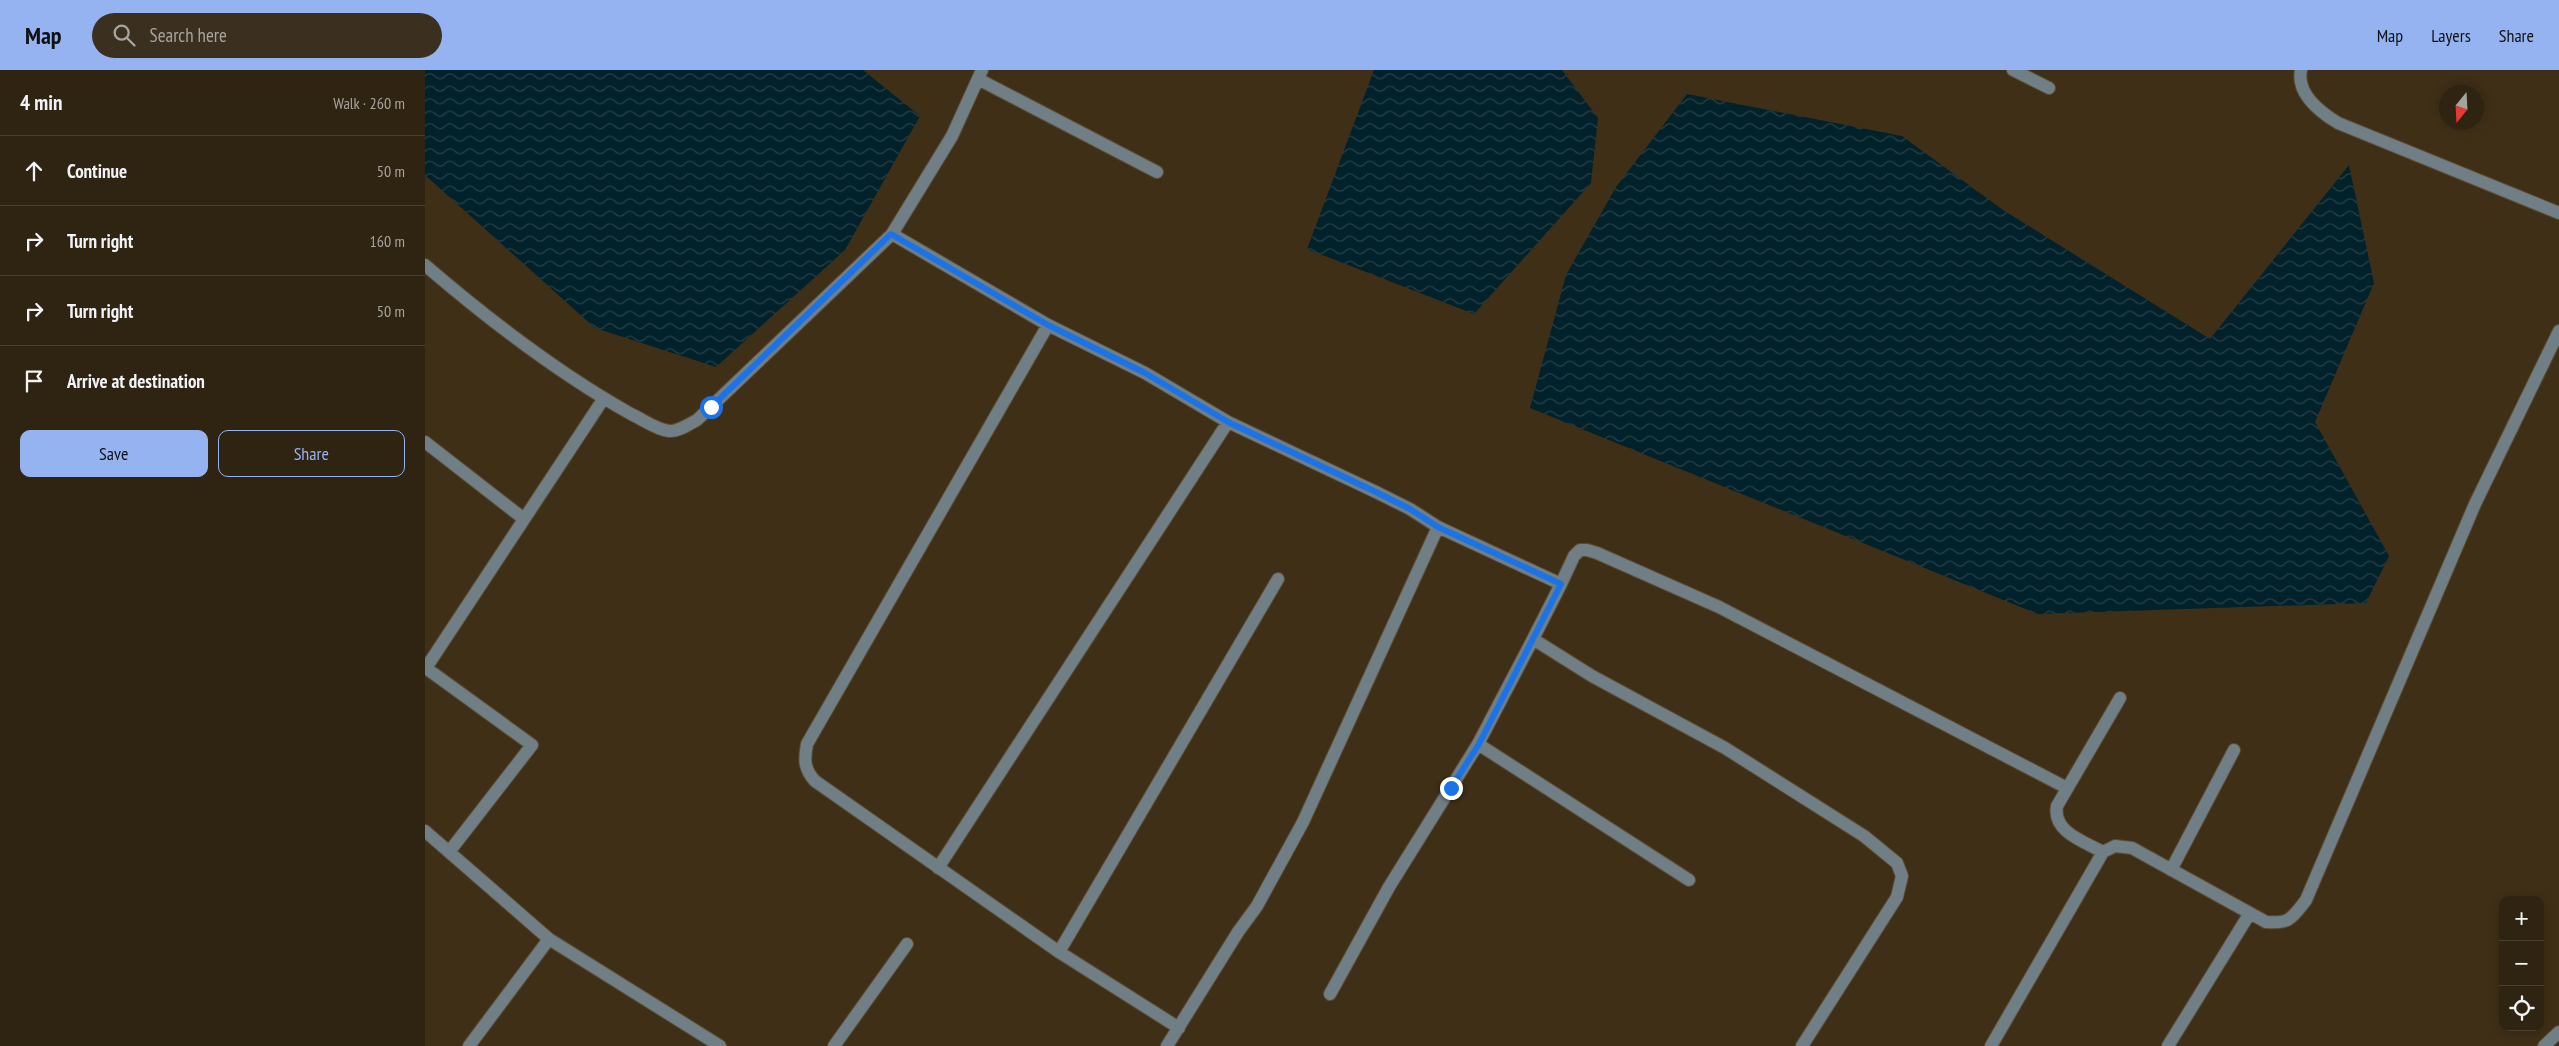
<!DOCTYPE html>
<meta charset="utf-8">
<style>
:root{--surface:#2f2311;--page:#3b2f1f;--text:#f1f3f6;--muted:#a7a49f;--line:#4a4031;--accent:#95b2f1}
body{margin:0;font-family:"PT Sans Narrow",sans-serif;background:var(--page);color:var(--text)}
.controls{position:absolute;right:15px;bottom:15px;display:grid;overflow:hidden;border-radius:10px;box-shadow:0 2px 12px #0003}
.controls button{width:45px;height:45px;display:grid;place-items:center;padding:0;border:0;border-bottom:1px solid var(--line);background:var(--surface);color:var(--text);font:25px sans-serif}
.compass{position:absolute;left:2014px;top:15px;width:45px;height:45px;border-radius:50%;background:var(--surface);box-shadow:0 2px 12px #0003;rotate:198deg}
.stop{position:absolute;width:15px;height:15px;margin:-11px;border:4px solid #1a73e8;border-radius:50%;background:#fff}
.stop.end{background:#1a73e8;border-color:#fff;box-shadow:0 1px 5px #0008}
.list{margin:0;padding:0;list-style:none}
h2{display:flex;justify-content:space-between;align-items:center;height:65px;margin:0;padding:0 20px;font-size:21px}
h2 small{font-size:16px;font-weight:400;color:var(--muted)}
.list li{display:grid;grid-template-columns:32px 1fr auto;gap:15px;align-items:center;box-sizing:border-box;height:70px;padding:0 20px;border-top:1px solid var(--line)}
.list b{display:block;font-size:19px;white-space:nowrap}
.list em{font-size:16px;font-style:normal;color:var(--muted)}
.actions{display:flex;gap:10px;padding:15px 20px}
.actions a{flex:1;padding:11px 0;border:1px solid var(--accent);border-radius:10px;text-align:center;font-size:18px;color:var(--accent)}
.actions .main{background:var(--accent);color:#111}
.icon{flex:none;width:28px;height:28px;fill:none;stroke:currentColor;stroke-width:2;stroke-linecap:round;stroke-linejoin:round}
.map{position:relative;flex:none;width:2134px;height:976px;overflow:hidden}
header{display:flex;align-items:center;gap:30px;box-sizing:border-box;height:70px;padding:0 25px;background:var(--accent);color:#111}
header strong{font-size:24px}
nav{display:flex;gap:28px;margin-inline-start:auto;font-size:18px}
.search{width:350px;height:45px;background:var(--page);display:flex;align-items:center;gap:12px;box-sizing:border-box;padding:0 18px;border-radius:28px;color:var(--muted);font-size:19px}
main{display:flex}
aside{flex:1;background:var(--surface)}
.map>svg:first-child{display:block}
.water{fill:url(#water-waves)}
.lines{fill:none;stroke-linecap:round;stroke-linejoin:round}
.minor-casing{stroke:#5c4d36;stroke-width:14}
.minor{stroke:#707f85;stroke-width:12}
.route{stroke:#1a73e8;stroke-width:6}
</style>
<header>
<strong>Map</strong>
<div class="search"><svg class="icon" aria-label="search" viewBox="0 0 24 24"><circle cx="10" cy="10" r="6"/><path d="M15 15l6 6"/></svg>Search here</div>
<nav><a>Map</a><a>Layers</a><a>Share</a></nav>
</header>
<main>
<aside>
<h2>4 min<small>Walk · 260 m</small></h2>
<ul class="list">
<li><svg class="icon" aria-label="ahead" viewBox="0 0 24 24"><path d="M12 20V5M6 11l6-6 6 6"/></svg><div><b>Continue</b></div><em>50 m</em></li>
<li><svg class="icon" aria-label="right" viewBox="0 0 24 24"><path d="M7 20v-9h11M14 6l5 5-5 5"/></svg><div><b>Turn right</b></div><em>160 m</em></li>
<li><svg class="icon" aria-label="right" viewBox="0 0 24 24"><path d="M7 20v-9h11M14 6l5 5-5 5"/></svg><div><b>Turn right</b></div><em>50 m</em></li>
<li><svg class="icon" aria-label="arrive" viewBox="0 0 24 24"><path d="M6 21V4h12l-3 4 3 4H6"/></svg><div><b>Arrive at destination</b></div></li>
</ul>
<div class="actions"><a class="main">Save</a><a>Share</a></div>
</aside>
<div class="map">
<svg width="2134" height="976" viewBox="0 0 2134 976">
<defs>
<pattern id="water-waves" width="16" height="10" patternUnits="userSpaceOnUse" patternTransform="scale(1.25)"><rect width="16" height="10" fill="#01212b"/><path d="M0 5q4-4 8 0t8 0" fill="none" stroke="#264149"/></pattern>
</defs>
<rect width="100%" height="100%" fill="#3f2f17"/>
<path class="water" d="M0,0H438L495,46L420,180L291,297L170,258L0,105Z
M949,0H1137L1173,48L1166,113L1049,244L882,179Z
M1262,24L1477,66L1578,140L1785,269L1924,95L1949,213L1890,352L1964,486L1941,533L1613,544L1105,338L1141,205L1191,117Z"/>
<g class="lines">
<g class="minor-casing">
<path id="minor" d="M557,0L527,66L467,164L623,255L720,303L803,352L953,423L985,439L1013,457L1136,514L1108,569L1167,606L1300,678L1439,766L1472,793L1477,806L1472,827L1377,976
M1588,0L1624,18
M1876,0C1871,24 1895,42 1913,53L2134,143
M553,9L732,102
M0,195C64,250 133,303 206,344C217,349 232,360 244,361C253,362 264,354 272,350L467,164
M623,255L382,674C379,690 379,699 390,711L634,882L754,958
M0,372L99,449
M1136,514L1149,486L1155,480H1162L1172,483L1294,537L1642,718
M1053,674L1264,810
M0,761L124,869L295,976
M24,782L107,675L1,598L179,328
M1678,782C1660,772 1627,762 1632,736L1695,628
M513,798L803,352
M1746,800L1809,680
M634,882L853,509
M905,924L964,817L1053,674L1108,569
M44,976L124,869
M409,976L482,874
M742,976L813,862L832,836L878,752L1013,457
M1566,976L1678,782L1690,776L1707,778L1841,852C1865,854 1867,848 1881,830L2050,434L2134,261
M1743,976L1825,843
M2119,976L2134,962"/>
</g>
<use href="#minor" class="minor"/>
</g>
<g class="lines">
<path class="route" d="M286,337L466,164L623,255L720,303L803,352L953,423L985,439L1013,457L1136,514L1054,674L1026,718"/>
</g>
</svg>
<div class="controls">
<button>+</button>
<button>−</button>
<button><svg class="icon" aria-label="locate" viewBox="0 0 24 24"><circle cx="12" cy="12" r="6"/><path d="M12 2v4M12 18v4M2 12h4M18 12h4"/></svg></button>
</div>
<svg class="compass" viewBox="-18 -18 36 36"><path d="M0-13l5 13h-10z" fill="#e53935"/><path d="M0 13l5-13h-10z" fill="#a7a49f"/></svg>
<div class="stop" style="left:286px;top:337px"></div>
<div class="stop end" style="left:1026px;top:718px"></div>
</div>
</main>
